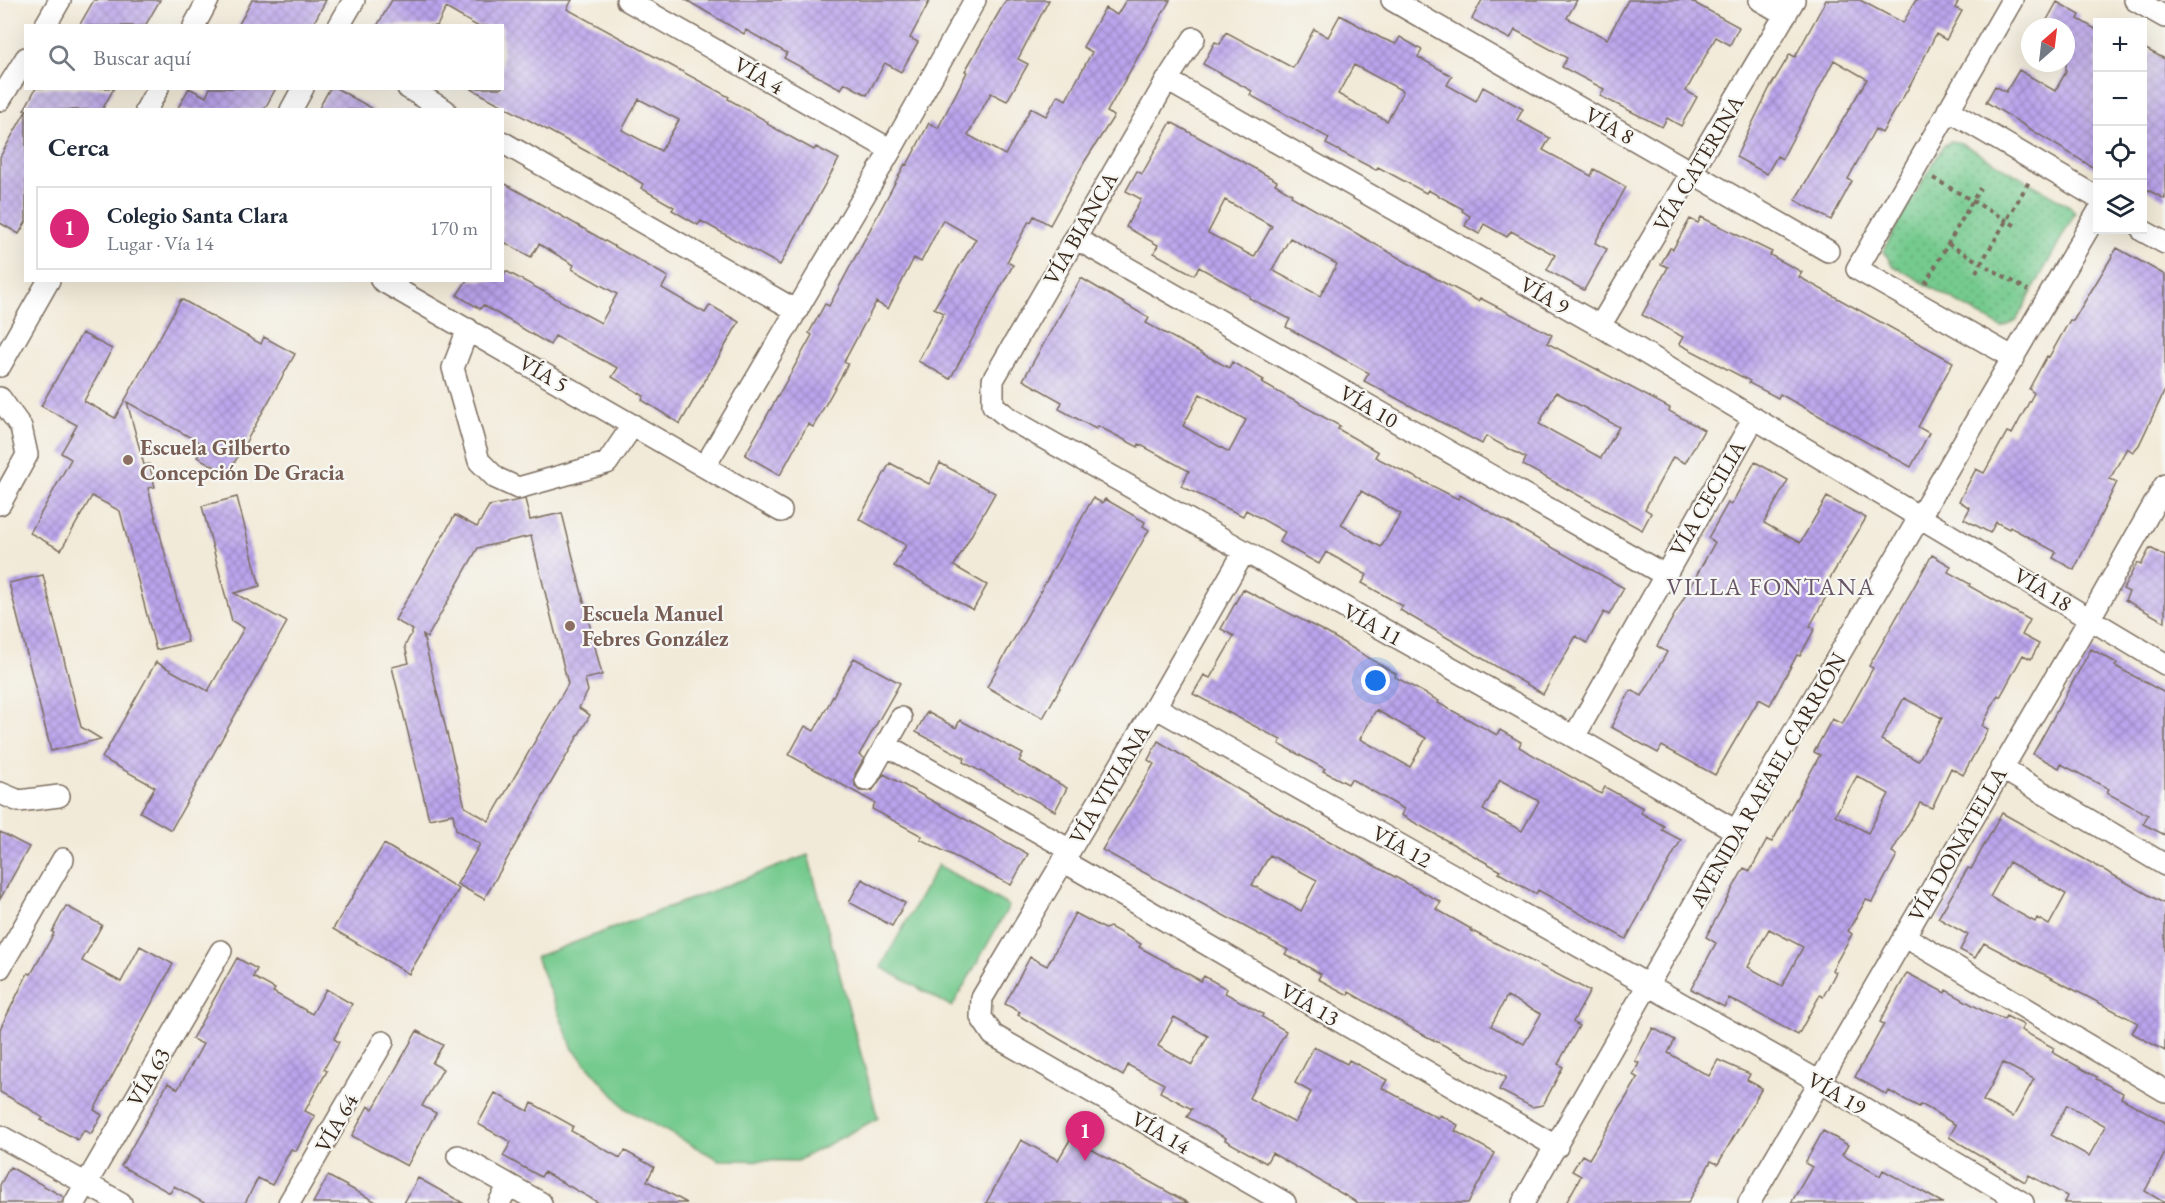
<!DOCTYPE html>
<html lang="es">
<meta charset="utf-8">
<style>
:root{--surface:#fff;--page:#f2f2f3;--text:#1f2937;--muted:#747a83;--line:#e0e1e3;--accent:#db2777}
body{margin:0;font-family:"EB Garamond",serif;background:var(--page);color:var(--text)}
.controls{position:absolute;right:18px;top:18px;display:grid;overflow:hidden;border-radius:0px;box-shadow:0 6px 24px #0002}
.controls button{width:54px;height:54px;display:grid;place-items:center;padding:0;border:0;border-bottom:2px solid var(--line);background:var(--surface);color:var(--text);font:30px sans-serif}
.compass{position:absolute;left:2021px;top:18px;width:54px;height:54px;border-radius:50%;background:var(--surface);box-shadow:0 6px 24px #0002;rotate:28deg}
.you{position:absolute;left:1376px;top:681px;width:21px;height:21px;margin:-15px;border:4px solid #fff;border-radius:50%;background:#1a73e8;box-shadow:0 0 0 9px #1a73e833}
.badge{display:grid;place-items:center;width:39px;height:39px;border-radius:50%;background:var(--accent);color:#fff;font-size:20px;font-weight:700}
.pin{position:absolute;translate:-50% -50px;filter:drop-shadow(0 2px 3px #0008)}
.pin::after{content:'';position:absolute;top:32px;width:21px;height:18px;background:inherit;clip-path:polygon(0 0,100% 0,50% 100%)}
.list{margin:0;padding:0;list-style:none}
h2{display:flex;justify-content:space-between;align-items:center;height:78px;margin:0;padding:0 24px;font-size:26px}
h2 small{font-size:20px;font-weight:400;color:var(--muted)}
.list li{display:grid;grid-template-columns:39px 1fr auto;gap:18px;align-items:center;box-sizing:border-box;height:84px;margin:0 12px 12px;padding:0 12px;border:2px solid var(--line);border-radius:0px}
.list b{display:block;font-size:22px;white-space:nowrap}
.list p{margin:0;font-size:20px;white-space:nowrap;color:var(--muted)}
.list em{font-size:20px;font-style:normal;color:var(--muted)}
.icon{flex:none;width:33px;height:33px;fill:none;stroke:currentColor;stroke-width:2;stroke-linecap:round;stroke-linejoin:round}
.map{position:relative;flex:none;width:2165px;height:1203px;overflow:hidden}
.search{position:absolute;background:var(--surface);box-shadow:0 6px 24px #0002;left:24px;top:24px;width:480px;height:66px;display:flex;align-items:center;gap:15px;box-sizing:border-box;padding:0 21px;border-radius:0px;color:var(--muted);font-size:22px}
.panel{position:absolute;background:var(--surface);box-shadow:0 6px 24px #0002;left:24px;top:108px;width:480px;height:174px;border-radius:0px}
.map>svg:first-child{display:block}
.park{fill:url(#park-dots);stroke:#587a56;stroke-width:1.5}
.garden{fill:#74ca8e;stroke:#587a56;stroke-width:1.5}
.building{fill:url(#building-cross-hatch);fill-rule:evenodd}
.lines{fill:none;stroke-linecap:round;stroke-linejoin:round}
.minor-casing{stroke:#7b6d5f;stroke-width:24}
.path{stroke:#7b6d5f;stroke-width:4;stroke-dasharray:4.5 4.5;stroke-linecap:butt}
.minor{stroke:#fff;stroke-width:21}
.education-dot{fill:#8d6e63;stroke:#f6f6f2;stroke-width:2}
.labels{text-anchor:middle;stroke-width:4.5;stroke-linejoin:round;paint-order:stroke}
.street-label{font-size:22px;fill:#3b2a1e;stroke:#f6f6f2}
.education-label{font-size:22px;font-weight:bold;fill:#785e54;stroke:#f6f6f2;text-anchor:start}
.neighbourhood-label{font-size:24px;letter-spacing:1.5px;fill:#685566;stroke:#f6f6f2}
</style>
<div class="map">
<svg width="2165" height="1203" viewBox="0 0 2165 1203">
<defs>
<pattern id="park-dots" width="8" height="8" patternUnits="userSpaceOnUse" patternTransform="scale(1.5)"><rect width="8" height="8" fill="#74ca8e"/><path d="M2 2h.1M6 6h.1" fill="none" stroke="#60a473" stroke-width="1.8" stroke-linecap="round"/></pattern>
<pattern id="building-cross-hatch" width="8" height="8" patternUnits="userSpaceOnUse" patternTransform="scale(1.5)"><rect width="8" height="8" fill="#bba4ed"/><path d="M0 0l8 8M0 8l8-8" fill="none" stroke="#9986bf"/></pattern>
</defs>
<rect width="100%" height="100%" fill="#f6f6f2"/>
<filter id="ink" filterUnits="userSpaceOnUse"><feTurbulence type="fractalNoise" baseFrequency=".0167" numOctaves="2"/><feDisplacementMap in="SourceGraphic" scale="12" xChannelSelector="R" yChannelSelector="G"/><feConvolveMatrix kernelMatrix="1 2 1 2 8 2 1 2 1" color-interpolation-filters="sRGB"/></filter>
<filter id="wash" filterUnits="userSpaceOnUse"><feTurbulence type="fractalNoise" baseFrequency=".008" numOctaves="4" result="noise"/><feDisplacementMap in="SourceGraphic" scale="24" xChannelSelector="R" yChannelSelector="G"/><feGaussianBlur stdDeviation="1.35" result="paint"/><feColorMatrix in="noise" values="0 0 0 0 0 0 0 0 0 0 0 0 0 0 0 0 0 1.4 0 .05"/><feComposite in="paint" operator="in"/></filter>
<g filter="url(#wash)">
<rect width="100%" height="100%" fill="#f2ead8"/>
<path class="park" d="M1951,141L1961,143L2070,206L2075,213L2016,321L2002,328L1892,265L1884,252L1887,243L1943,146Z"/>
<path class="garden" d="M808,855L878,1118L797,1161L719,1160L626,1109L573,1049L536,957Z
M938,865L1009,906L952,1007L881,967Z"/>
<g id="blocks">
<path class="building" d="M94,0H160L145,26H79Z
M252,0H326L312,26H238Z
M392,0H572L567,9L729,97L728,99L768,122L767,124L814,150L816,147L839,159L780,265L701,221L698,225L672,210L674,207L641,188L643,184L621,170L470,88H502V26H477L446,8L437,26H377ZM639,99L679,120L661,151L622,130Z
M686,0H930L910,38L918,42L901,72L885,63L867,95L845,83L841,89L784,58L787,53L746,30L744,34Z
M1006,0H1049L1018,59L1028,64L1007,101L991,93L968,135L1005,155L1031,108L1046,116L1058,95L1066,100L1092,52L1083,47L1105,8L1117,15L1126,0H1170L1107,112L1114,116L1085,161L1050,225L1034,216L1031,222L1029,221L1007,262L1013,265L950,379L918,361L944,313L934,308L976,239L943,220L921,262L914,258L888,309L876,302L844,362L848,364L813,427L808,424L780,475L745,455L812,335L809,333L825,304L829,306L905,164L907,165L929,123L938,128L967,72L965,71Z
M1482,0H1577L1567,18L1607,39L1628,0H1689L1739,27L1730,45L1716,37L1686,91L1697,97L1681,126L1667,118L1662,127L1600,96L1604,89L1562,67L1567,58L1515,30L1510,39L1472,19Z
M1826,0H1860L1903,23L1916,0H1959L1955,8L1962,11L1946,40L1936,34L1911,84L1882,133L1875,129L1848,179L1852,181L1831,220L1795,200L1867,79L1834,60L1782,159L1777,156L1767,174L1736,157L1769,89L1790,54L1795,57Z
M2057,2L2080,15L2078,19L2097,30V170L1986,102L1995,86L2006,92L2019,70L2055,91L2066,72V27H2043Z
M1340,15L1381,38L1396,44L1400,37L1422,50L1418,57L1452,76L1447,85L1476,101L1483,87L1523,109L1517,120L1550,138L1543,150L1591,176L1594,169L1626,187L1595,243L1607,249L1584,290L1547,270L1555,255L1511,231L1507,237L1484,224L1479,234L1465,226L1470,216L1462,211L1463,209L1428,190L1426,193L1378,167L1376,170L1326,144L1329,138L1250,95L1252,91L1203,64L1215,42L1220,44L1226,32L1293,68L1314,29L1328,37ZM1354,65L1403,91L1387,121L1338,94Z
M2142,47L2165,59V199L2142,187Z
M36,88H114L102,110H24Z
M189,88L206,97L210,88H276L264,110H177Z
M330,88H336L375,110H318Z
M26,111V222L19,234L0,223V157Z
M1171,122L1277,181L1275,184L1292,194L1291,196L1422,271L1478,301L1480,298L1552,335L1547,343L1670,408L1669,411L1704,430L1685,463L1673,457L1645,509L1651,513L1642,530L1523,465L1526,458L1486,436L1482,444L1364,381L1369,373L1286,327L1290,319L1249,298L1250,296L1199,267L1194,275L1154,253L1158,245L1126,227L1141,199L1126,191L1137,171L1142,174ZM1225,200L1272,226L1254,257L1208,233ZM1290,238L1337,264L1320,296L1272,270ZM1556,392L1619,427L1601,458L1539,424Z
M502,182L668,277L662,288L705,313L710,305L739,322L680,424L642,400L644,396L612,377L618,368L555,336L550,345L483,305L480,309L457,295L467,280H502L506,271L601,323L617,294L572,269L574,265L539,244L531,257L502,241Z
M1701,217L1772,252L1770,255L1802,272L1799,277L1953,362L1918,427L1929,433L1911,467L1780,394L1778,398L1749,383L1750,381L1679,344L1683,337L1642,315L1668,267L1661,264L1670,248L1673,249L1690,219L1698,223Z
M2117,248L2165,275V390L2139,445L2133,452L2127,448L2110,479L2117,482L2074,570L2053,558L2056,552L2010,527L2009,529L1996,522L1990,533L1964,519L1970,508L1959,501L1976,469L1984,473L2007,432L2012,434L2034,393L2029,389L2047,356L2049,357L2070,320L2073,321Z
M1081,278L1149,318L1146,323L1229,368L1232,362L1264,380L1262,383L1340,426L1338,429L1378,452L1375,457L1458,499L1460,495L1624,588L1609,615L1604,612L1587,643L1576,636L1543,694L1400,610L1403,606L1362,583L1367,575L1326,552L1319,564L1279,542L1285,532L1246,510L1243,516L1181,486L1189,471L1139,444L1138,447L1098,426L1096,429L1059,409L1062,402L1023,380ZM1200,394L1246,420L1229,452L1183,426ZM1361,491L1401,514L1381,547L1341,525Z
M181,299L261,344L264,337L295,354L228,474L197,457L204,445L127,402L144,465L149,464L155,487L148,488L188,642L156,650L120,511L92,496L61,550L30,533L71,459L61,453L77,425L41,406L82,333L112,349L84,401L115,418Z
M1755,462L1788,480L1764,523L1800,543L1827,497L1866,518L1823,590L1828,593L1810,626L1815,628L1800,656L1797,655L1770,705L1759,699L1715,775L1662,746L1658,753L1611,727L1631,690L1642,696L1667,652L1657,646L1715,542L1708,538L1728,503L1731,505Z
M890,463L929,484L940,463L995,493L954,566L987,585L973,610L894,566L906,545L859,519Z
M237,497L260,586L234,593L287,622L171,830L140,812L155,787L102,758L156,662L208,691L244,628L232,621L202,506Z
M1093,498L1102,503L1105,499L1145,522L1143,526L1149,530L1043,718L987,687Z
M525,499L530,520L562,513L602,675L585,679L588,691L579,708L590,715L484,899L457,884L480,844L456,830L453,814L429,819L392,667L409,663L405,646L413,630L395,620L455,515L477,527L489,506ZM531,536L568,684L489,821L465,807L423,635L427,638L478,548Z
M2150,548L2165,556V622L2125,600L2129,592L2123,589L2137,563L2141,565Z
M1932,555L1951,566L1948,572L1970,584L1969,586L2030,620L2022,635L2039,644L2031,659L2023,655L2000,697L1998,695L1982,726L1988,729L1963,775L1951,768L1932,808L1920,803L1892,852L1897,855L1872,902L1866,900L1848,931L1852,934L1832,970L1836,972L1823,997L1820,995L1798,1035L1729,998L1724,1007L1691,989L1716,943L1706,937L1744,868L1750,871L1767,840L1772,842L1820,755L1814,752L1832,719L1842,724L1873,668L1869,666ZM1904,698L1942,718L1918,761L1881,740ZM1857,776L1889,794L1868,833L1835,815ZM1769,929L1803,947L1782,986L1748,967Z
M43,575L81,727L101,739L51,751L9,583Z
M1243,589L1327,633L1396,674L1395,677L1439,701L1438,703L1497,735L1500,730L1521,742L1519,747L1601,794L1605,787L1643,808L1641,813L1664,826L1662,830L1681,840L1626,939L1538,890L1536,894L1499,873L1501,871L1401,815L1404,809L1351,779L1348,784L1323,771L1325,769L1279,744L1281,740L1193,694L1204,675L1210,678L1234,636L1221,629ZM1376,710L1426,738L1410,767L1360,739ZM1500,780L1539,801L1522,831L1483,810Z
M2091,649L2117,663L2115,666L2165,693V835L2143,824L2148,815L2107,793L2109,789L2061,764L2059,768L2033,754Z
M854,658L900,683L859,755L864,758L855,774V787L860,791H872L884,774L1028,854L1011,885L920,839L922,836L872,809L875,803L789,755L805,726L814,731Z
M927,712L956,728L960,720L1023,754L1019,761L1067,788L1055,811L963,762L965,758L916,732Z
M1158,741L1274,811L1441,902L1436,909L1471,929L1470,930L1590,991L1573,1022L1579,1026L1558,1064L1563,1067L1543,1105L1532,1107L1499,1090L1506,1077L1420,1033L1349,992L1348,995L1318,979L1321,974L1285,954L1288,950L1102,850L1154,764L1148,760ZM1270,855L1317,880L1301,911L1252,885ZM1507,996L1541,1014L1524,1044L1491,1026Z
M2002,813L2165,904V1051L2132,1033L2138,1023L1984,943L1975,958L1960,950L1968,935L1938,918L1968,868L1971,869ZM2009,862L2066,894L2049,925L2037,918L2035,922L1990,897Z
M0,832L29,847L0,899Z
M384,844L459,889L409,974L333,929Z
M862,879L905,903L892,926L849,902Z
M66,906L102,925L82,961L121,982L140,946L173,964L94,1110L102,1115L91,1134L84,1130L78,1140L41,1120L43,1118L25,1106L0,1092V1029L28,973L31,974L54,933L52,932Z
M1075,913L1105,929L1110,927L1141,944L1139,947L1201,981L1204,976L1227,989L1225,993L1263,1014L1262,1017L1286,1031L1249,1098L1295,1123L1311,1092L1295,1083L1314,1047L1347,1064L1349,1060L1387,1080L1382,1088L1438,1118L1440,1115L1458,1125L1455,1131L1495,1153L1468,1203H1358L1272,1153L1266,1163L1225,1140L1226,1138L1187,1117L1192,1109L1160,1092L1164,1084L1128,1065L1123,1076L1018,1015L1020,1012L1005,1004L1030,957L1047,966ZM1174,1017L1208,1036L1192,1065L1158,1046Z
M237,958L257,969L253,977L275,989L273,992L312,1014L326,989L352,1004L334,1039L339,1042L324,1069L327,1071L305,1111L315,1116L296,1151L291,1149L272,1185L258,1178L245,1203H204L174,1186L170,1193L121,1166L168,1083L178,1089L203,1044L192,1039Z
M1907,973L1945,993L1946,990L1987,1013L2004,1019L2006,1016L2024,1025L2021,1030L2054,1048L2052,1052L2097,1077L2096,1079L2123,1093L2121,1098L2165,1122V1153L2145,1191L2165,1203H2064L2067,1196L2029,1175L2025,1182L1949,1137L1956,1125L1921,1104L1919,1107L1889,1091L1887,1095L1855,1077L1884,1024L1880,1022ZM2003,1063L2034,1079L2013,1117L1983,1101ZM2067,1105L2106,1126L2089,1156L2051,1135Z
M1653,1028L1675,1040L1668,1053L1709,1076L1718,1060L1750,1074L1747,1080L1762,1088L1718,1164L1711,1161L1688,1203H1566L1581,1176L1572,1171L1582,1155L1589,1159L1638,1078L1633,1075L1639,1063L1635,1061Z
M417,1031L443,1045L432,1063L443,1069L422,1106L436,1113L407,1166L352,1136L368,1106L373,1109Z
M495,1093L528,1111L532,1103L573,1126L571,1131L620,1158L625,1151L654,1167L647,1181L687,1203H599L544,1172L541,1177L503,1156L511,1142L478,1124Z
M1823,1131L1848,1145L1842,1155L1880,1176L1883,1170L1943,1203H1791L1812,1167L1805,1163Z
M1071,1138L1188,1203H986L1021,1140L1058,1160Z
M10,1167L64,1197L62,1203H0V1185Z
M328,1176L378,1203H313Z
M418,1178L463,1203H404Z"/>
</g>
</g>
<g filter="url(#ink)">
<use href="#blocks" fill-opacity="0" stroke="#7b6d5f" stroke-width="1.5"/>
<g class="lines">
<g class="minor-casing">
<path id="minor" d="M627,0L891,150
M1392,0L1828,251
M1760,0L1786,15
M2012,0L1857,269L2014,358
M2135,0L2165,17
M45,26L60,0
M194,26L208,0
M339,26L354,0
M1194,38L1167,80L993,380V405L1010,419L1574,737L1736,831
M1167,80L1600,326L2165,664
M408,88L445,110
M0,100L26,58
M146,110L158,88
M291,110L303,88
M1948,110L2098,198
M502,142L797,311
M2143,231L2165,243
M1075,238L1663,574
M381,280L781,511
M1600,326L1794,0
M468,329L453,368L479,461L496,478L518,488L607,463L633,425
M0,366L49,280
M0,398L21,427L27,455L0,504
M705,466L891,150L975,0
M1244,552L1155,707L982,998L981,1017L993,1035L1285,1203
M1155,707L1820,1082L2023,1203
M1574,737L1754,418
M886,745L1070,850
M2001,768L2165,865
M866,780L901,718
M0,793L19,801L59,796
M1063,861L1557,1147
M1904,936L2165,1091
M0,968L63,859
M0,1136L121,1203
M458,1156L541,1203
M75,1203L221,951
M289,1203L383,1042
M499,1203L509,1185
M1523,1203L1736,831L2098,212
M1749,1203L2090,618L2165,485"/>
</g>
<path class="path" d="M1933,178L2018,227
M1948,244L2028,290
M1976,272L2030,180
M1925,284L1980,188"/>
<use href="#minor" class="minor"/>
</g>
</g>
<g class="education-dot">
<circle cx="128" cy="460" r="6"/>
<circle cx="570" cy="626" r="6"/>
</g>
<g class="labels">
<g class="street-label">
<text transform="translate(759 75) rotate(30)" y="8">VÍA 4</text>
<text transform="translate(1610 125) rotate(30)" y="8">VÍA 8</text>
<text transform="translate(1698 163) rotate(-59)" y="8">VÍA CATERINA</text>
<text transform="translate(1080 228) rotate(-60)" y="8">VÍA BIANCA</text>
<text transform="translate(1545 295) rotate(30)" y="8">VÍA 9</text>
<text transform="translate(544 373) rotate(30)" y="8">VÍA 5</text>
<text transform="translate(1369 406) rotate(30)" y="8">VÍA 10</text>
<text transform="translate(1707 498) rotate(-60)" y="8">VÍA CECILIA</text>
<text transform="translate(2043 589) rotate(31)" y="8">VÍA 18</text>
<text transform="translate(1373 624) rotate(29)" y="8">VÍA 11</text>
<text transform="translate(1767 780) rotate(-60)" y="8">AVENIDA RAFAEL CARRIÓN</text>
<text transform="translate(1109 784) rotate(-59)" y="8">VÍA VIVIANA</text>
<text transform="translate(1957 844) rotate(-60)" y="8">VÍA DONATELLA</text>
<text transform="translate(1402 846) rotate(29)" y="8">VÍA 12</text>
<text transform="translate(1310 1004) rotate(30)" y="8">VÍA 13</text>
<text transform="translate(148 1077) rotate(-60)" y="8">VÍA 63</text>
<text transform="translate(1837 1093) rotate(30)" y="8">VÍA 19</text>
<text transform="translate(336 1123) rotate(-60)" y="8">VÍA 64</text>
<text transform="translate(1161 1132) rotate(30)" y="8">VÍA 14</text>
</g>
<g class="education-label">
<text x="140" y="455">Escuela Gilberto<tspan x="140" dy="25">Concepción De Gracia</tspan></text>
<text x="582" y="621">Escuela Manuel<tspan x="582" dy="25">Febres González</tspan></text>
</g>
<g class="neighbourhood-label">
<text x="1771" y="595">VILLA FONTANA</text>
</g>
</g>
</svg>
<div class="controls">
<button>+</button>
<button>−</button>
<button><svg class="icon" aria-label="locate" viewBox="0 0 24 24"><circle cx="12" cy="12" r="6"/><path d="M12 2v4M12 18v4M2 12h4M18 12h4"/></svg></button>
<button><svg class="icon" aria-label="layers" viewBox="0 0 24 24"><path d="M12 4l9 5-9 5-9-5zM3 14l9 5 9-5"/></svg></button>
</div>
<svg class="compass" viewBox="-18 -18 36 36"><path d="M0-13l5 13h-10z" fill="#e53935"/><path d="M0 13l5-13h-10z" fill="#747a83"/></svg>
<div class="you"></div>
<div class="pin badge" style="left:1085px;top:1161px">1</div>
<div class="search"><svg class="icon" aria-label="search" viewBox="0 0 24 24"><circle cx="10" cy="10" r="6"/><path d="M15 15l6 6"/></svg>Buscar aquí</div>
<section class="panel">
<h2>Cerca<small></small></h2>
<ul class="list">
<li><span class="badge">1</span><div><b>Colegio Santa Clara</b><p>Lugar · Vía 14</p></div><em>170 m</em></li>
</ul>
</section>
</div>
